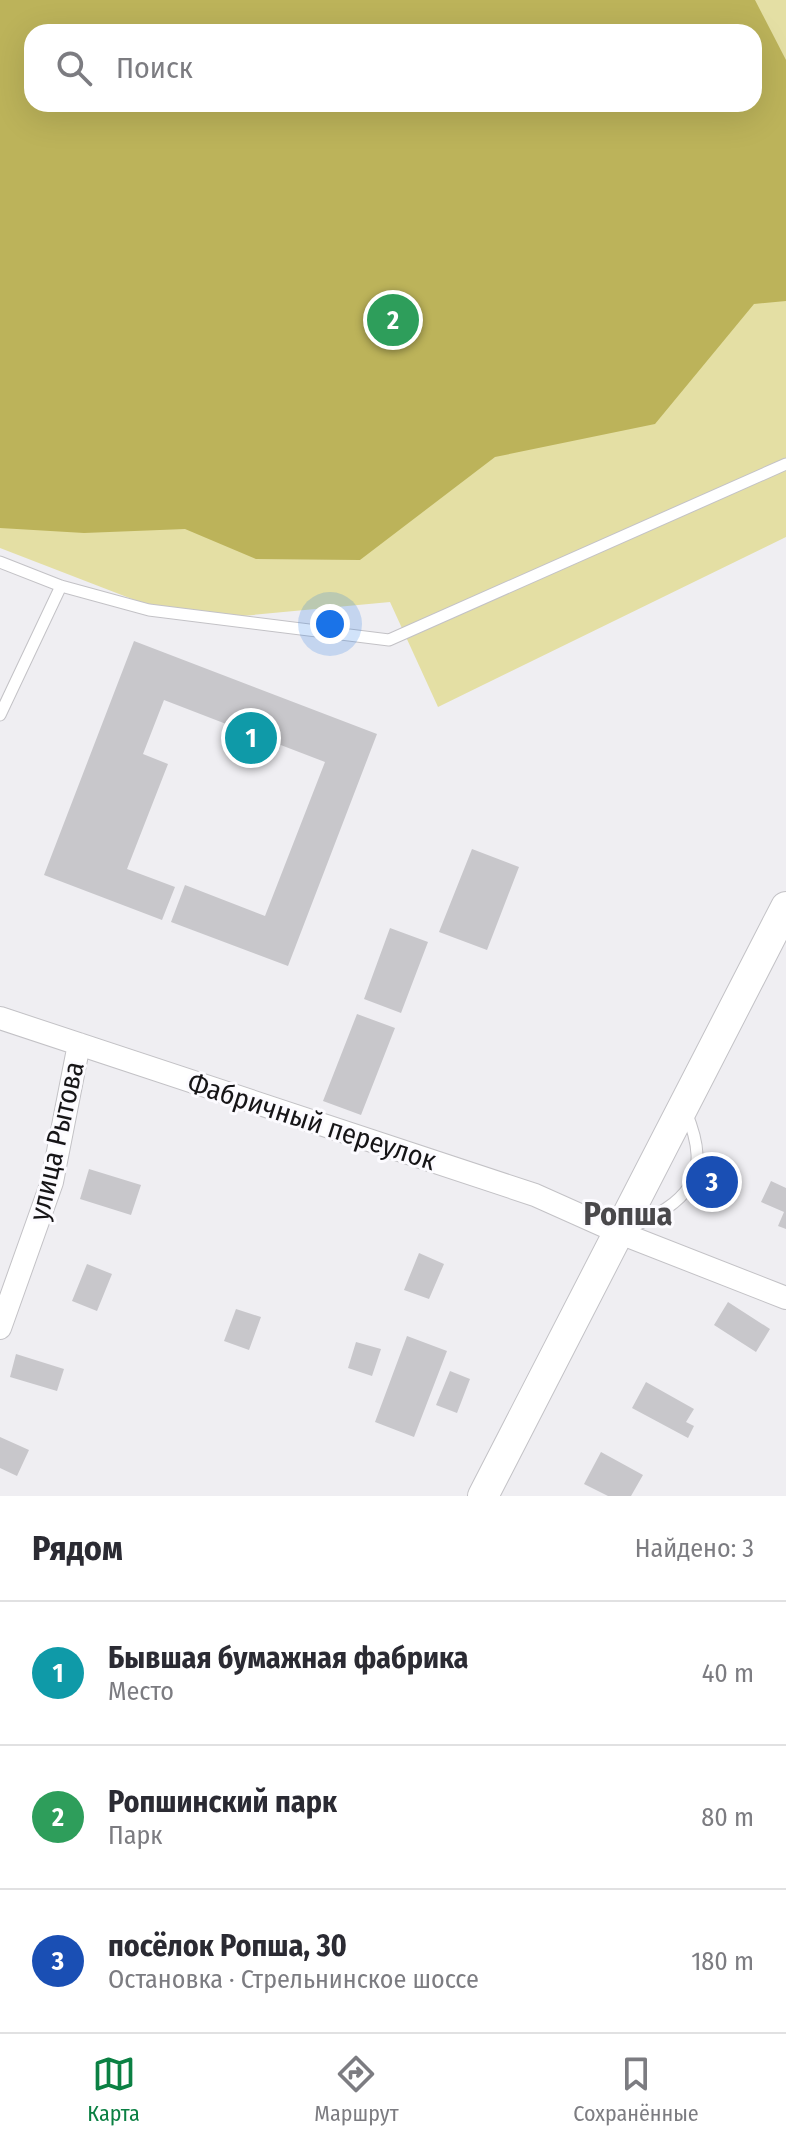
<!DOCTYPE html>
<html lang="ru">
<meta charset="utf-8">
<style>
:root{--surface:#fff;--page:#f7f7f7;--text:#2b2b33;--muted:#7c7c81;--line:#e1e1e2;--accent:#0b8043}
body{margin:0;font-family:"Fira Sans Condensed",sans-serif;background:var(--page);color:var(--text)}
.you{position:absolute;left:330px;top:624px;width:28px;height:28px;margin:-20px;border:6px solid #fff;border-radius:50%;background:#1a73e8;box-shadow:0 0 0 12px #1a73e833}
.badge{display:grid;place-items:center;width:52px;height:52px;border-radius:50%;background:var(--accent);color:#fff;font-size:26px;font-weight:700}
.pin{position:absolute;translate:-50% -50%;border:4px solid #fff;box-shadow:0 2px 8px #0006}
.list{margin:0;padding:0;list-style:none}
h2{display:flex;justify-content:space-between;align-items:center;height:104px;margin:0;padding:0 32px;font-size:34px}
h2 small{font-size:26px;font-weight:400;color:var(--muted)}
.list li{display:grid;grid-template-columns:52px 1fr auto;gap:24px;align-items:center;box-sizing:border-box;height:144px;padding:0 32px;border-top:2px solid var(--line)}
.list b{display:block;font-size:30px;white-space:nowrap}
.list p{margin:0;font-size:26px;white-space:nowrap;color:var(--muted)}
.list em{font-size:26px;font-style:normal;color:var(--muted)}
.icon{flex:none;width:44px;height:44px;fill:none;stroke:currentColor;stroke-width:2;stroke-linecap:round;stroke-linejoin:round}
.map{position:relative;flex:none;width:786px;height:1496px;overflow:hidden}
.search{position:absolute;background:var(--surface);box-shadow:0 8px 32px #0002;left:24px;right:24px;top:24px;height:88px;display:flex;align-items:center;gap:20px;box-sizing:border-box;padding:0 28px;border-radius:24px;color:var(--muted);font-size:30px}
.sheet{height:536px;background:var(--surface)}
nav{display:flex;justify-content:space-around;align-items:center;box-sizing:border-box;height:112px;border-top:2px solid var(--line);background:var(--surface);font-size:22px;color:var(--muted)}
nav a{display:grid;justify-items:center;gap:4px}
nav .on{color:var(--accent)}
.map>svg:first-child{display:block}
.green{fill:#e4dfa4;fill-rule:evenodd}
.water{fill:#bcb35a;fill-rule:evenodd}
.building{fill:#c8c7cb}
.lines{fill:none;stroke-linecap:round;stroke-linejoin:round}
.service-casing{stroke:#c3c2c6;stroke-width:13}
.minor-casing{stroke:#c3c2c6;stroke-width:24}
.secondary-casing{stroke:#c3c2c6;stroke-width:32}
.service{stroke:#fff;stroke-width:11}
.minor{stroke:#fff;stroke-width:22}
.secondary{stroke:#fff;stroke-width:30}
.labels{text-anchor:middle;stroke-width:6;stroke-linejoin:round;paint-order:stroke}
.street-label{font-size:28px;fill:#161517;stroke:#fcfbff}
.quarter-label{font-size:32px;font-weight:bold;fill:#49484b;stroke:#fcfbff}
</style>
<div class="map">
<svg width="786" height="1496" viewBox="0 0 786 1496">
<rect width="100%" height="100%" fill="#efeef2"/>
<path class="green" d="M0,0H786V537L438,707L390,602L189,621L0,548ZM32,32H754V104H32Z"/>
<path class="water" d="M0,0H755L786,60V301L754,304L655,424L495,457L360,560L256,559L185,529L84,533L0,528ZM754,32V104H32V32Z"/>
<path class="building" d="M134,641L377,734L288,966L171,922L185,885L265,916L325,762L164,700L143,754L168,764L127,869L175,887L162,920L44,875Z
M472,849L519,867L487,950L439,932Z
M390,928L428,942L401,1013L364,999Z
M357,1014L395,1028L361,1115L323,1101Z
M89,1169L141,1185L131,1215L80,1199Z
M771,1181L786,1188V1229L778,1226L784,1212L761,1202Z
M419,1253L444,1264L429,1299L404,1290Z
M87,1264L112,1274L97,1311L72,1301Z
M728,1302L770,1329L756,1352L714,1325Z
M236,1309L261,1317L249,1350L224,1341Z
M407,1336L447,1351L414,1437L375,1422Z
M356,1342L381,1349L372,1376L348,1368Z
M16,1354L64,1369L57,1391L10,1377Z
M450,1371L470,1379L457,1413L436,1405Z
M646,1382L694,1409L686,1422L694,1426L688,1438L632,1408Z
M0,1437L29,1450L17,1476L0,1468Z
M601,1452L643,1475L631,1496H608L584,1484Z"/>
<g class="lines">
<g class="service-casing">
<path id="service" d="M0,562L61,586L149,610L389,640L786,464
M0,715L61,586
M628,1229C687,1202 714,1179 686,1112"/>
</g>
<g class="minor-casing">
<path id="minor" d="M0,1018L535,1195L620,1233L786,1298
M0,1328L52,1182L79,1044"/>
</g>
<g class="secondary-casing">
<path id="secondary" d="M483,1496L786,907"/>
</g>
<use href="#service" class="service"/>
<use href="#minor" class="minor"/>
<use href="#secondary" class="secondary"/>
</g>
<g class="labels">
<g class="street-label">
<text transform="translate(312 1121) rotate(18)" y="10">Фабричный переулок</text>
<text transform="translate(56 1141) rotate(-77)" y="10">улица Рытова</text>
</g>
<g class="quarter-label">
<text x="628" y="1225">Ропша</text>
</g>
</g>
</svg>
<div class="you"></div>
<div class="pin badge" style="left:251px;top:738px;background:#0f9aa8">1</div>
<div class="pin badge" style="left:393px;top:320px;background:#2e9e5b">2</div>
<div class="pin badge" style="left:712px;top:1182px;background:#1a4fb4">3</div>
<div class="search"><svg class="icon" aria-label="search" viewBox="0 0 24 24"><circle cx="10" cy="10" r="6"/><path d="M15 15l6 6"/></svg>Поиск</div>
</div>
<section class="sheet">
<h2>Рядом<small>Найдено: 3</small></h2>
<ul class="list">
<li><span class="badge" style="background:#0f9aa8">1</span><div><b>Бывшая бумажная фабрика</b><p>Место</p></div><em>40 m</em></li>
<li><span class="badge" style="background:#2e9e5b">2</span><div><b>Ропшинский парк</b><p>Парк</p></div><em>80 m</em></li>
<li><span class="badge" style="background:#1a4fb4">3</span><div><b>посёлок Ропша, 30</b><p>Остановка · Стрельнинское шоссе</p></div><em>180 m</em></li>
</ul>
</section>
<nav>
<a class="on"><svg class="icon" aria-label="map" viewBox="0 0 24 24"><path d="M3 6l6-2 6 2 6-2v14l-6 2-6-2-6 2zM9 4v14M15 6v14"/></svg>Карта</a>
<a><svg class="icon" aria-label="directions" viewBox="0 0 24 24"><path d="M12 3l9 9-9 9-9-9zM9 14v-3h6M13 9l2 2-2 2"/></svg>Маршрут</a>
<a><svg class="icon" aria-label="saved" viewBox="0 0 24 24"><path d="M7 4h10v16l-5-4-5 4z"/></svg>Сохранённые</a>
</nav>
